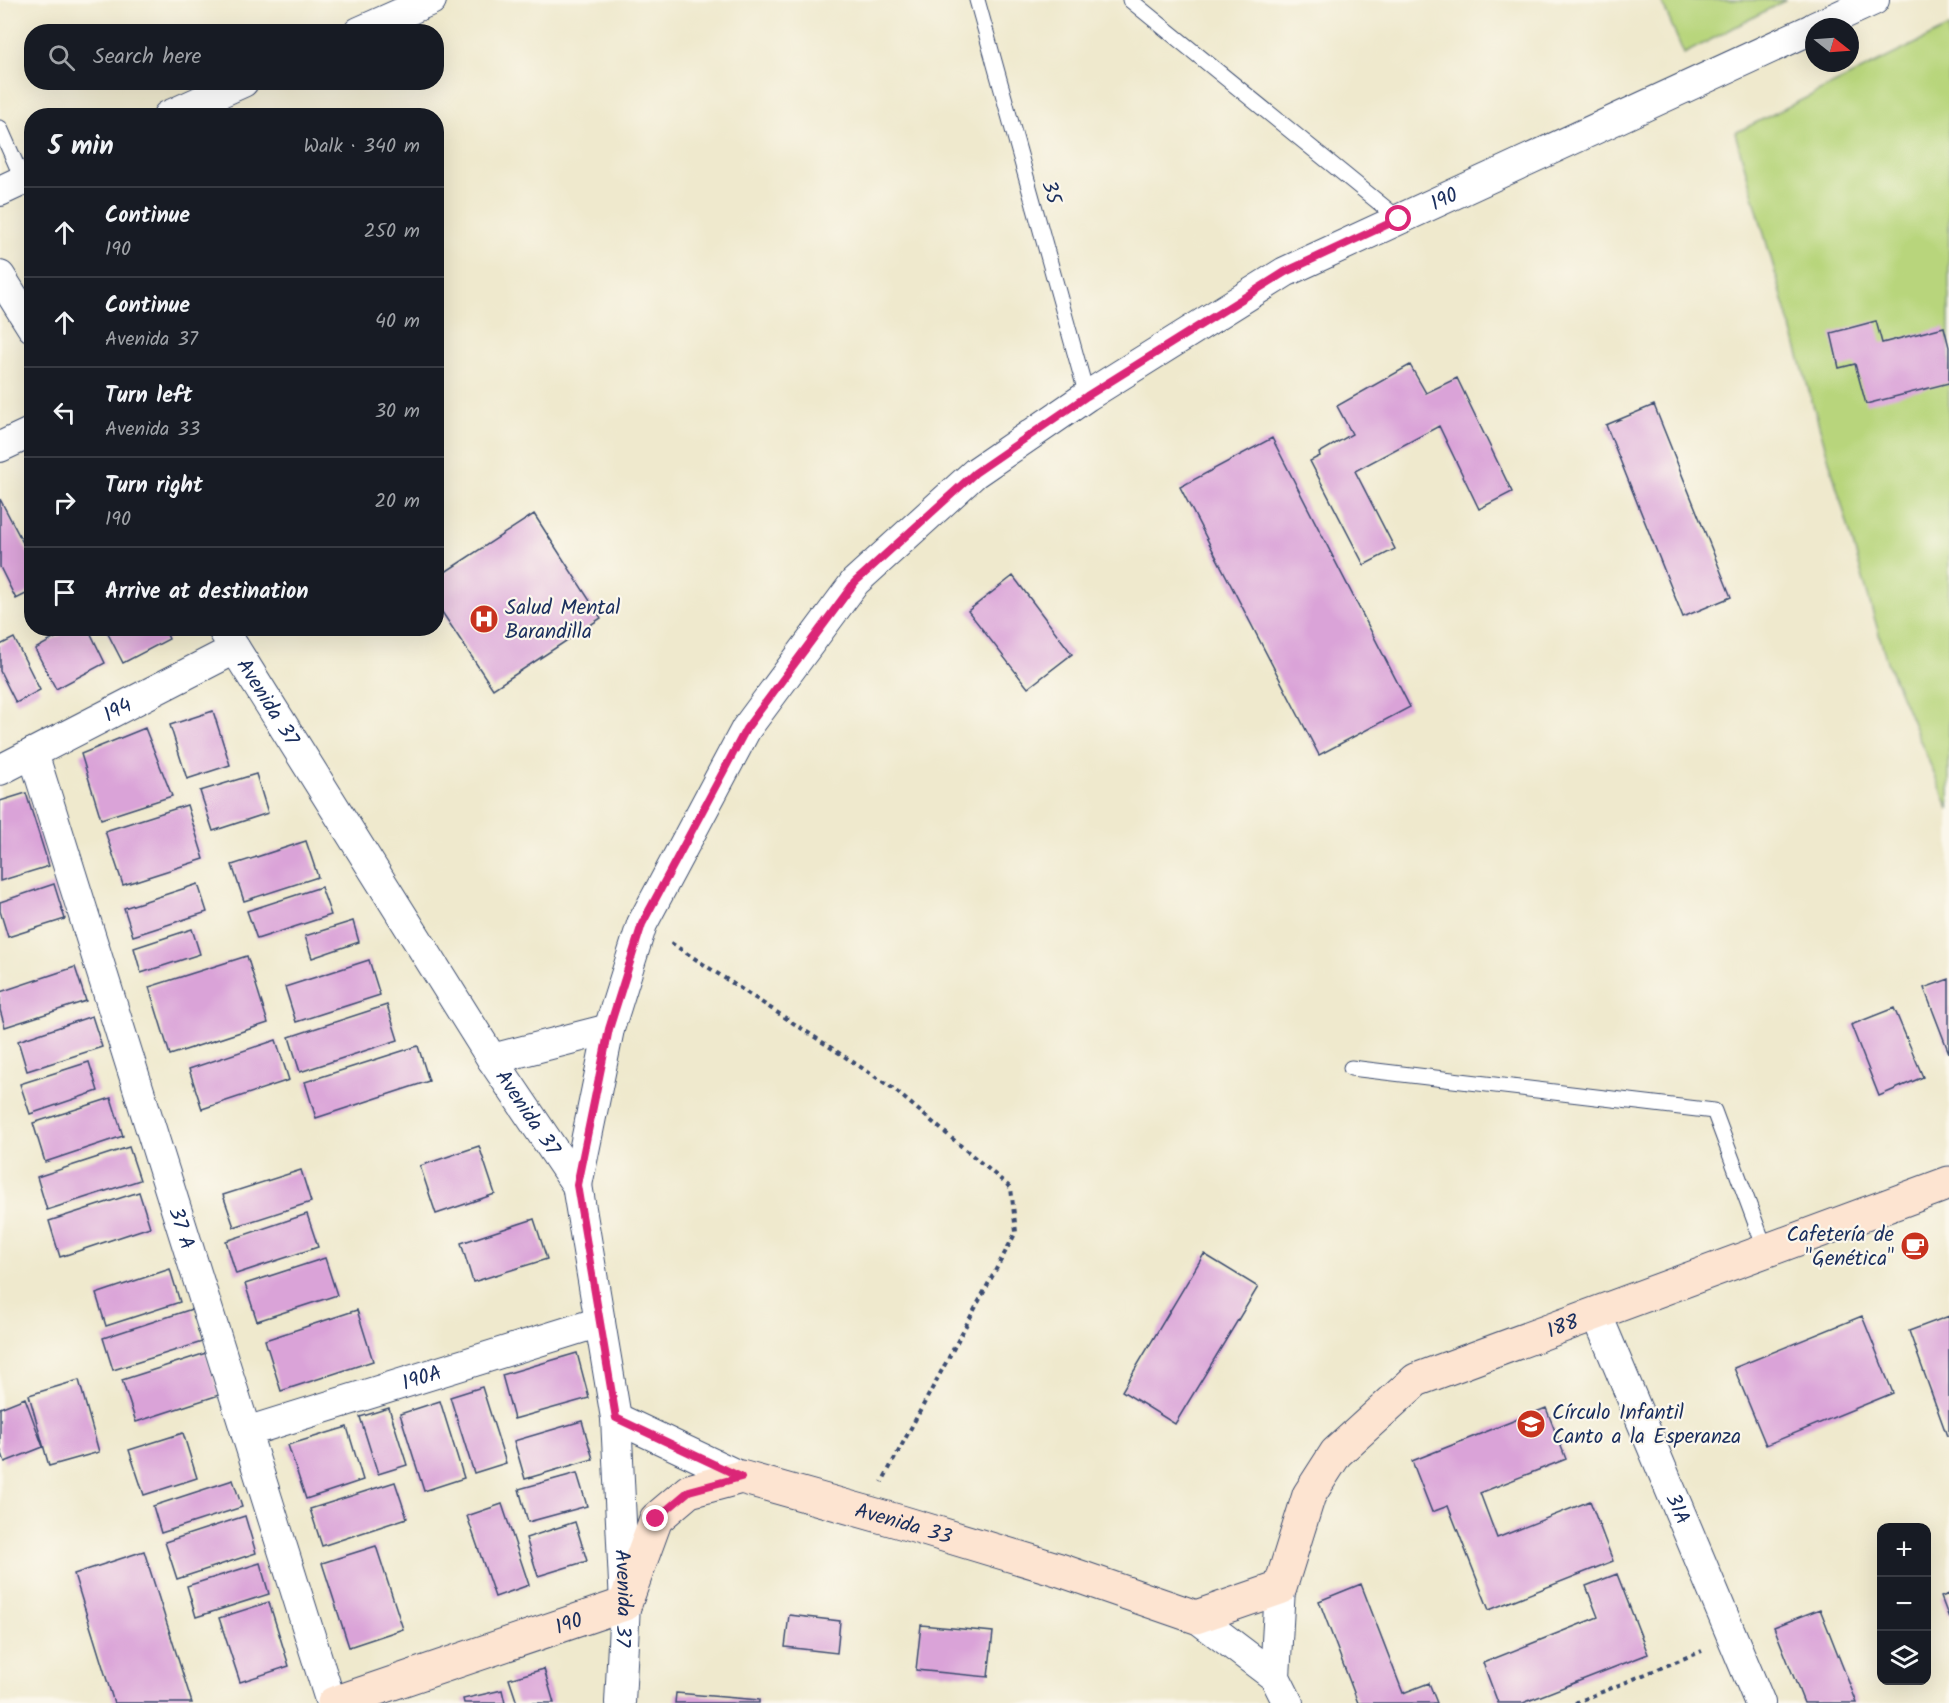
<!DOCTYPE html>
<meta charset="utf-8">
<style>
:root{--surface:#171b24;--page:#20242c;--text:#f1f3f6;--muted:#9ea1a6;--line:#363941}
body{margin:0;font-family:Kalam,sans-serif;background:var(--page);color:var(--text)}
.controls{position:absolute;right:18px;bottom:18px;display:grid;overflow:hidden;border-radius:12px;box-shadow:0 6px 24px #0002}
.controls button{width:54px;height:54px;display:grid;place-items:center;padding:0;border:0;border-bottom:2px solid var(--line);background:var(--surface);color:var(--text);font:30px sans-serif}
.compass{position:absolute;left:1805px;top:18px;width:54px;height:54px;border-radius:50%;background:var(--surface);box-shadow:0 6px 24px #0002;rotate:107deg}
.stop{position:absolute;width:18px;height:18px;margin:-14px;border:4px solid #db2777;border-radius:50%;background:#fff}
.stop.end{background:#db2777;border-color:#fff;box-shadow:0 2px 6px #0008}
.list{margin:0;padding:0;list-style:none}
h2{display:flex;justify-content:space-between;align-items:center;height:78px;margin:0;padding:0 24px;font-size:26px}
h2 small{font-size:20px;font-weight:400;color:var(--muted)}
.list li{display:grid;grid-template-columns:39px 1fr auto;gap:18px;align-items:center;box-sizing:border-box;height:90px;padding:0 24px;border-top:2px solid var(--line)}
.list b{display:block;font-size:22px;white-space:nowrap}
.list p{margin:0;font-size:20px;white-space:nowrap;color:var(--muted)}
.list em{font-size:20px;font-style:normal;color:var(--muted)}
.icon{flex:none;width:33px;height:33px;fill:none;stroke:currentColor;stroke-width:2;stroke-linecap:round;stroke-linejoin:round}
.map{position:relative;flex:none;width:1949px;height:1703px;overflow:hidden}
.search{position:absolute;background:var(--surface);box-shadow:0 6px 24px #0002;left:24px;top:24px;width:420px;height:66px;display:flex;align-items:center;gap:15px;box-sizing:border-box;padding:0 21px;border-radius:24px;color:var(--muted);font-size:22px}
.panel{position:absolute;background:var(--surface);box-shadow:0 6px 24px #0002;left:24px;top:108px;width:420px;height:528px;border-radius:24px}
.map>svg:first-child{display:block}
.green{fill:#b8d57c;stroke:#6a826d;stroke-width:1.5}
.building{fill:#daa3d8}
.lines{fill:none;stroke-linecap:round;stroke-linejoin:round}
.lane-casing{stroke:#3b4b6f;stroke-width:17}
.street-casing{stroke:#3b4b6f;stroke-width:32}
.secondary-casing{stroke:#3b4b6f;stroke-width:35}
.path{stroke:#3b4b6f;stroke-width:4;stroke-dasharray:4.5 4.5;stroke-linecap:butt}
.lane{stroke:#fff;stroke-width:15}
.street{stroke:#fff;stroke-width:30}
.secondary{stroke:#fde4d1;stroke-width:33}
.route{stroke:#db2777;stroke-width:8}
.labels{text-anchor:middle;stroke-width:4.5;stroke-linejoin:round;paint-order:stroke}
.street-label{font-size:21px;fill:#1b2f5e;stroke:#fbf7ec}
.poi-label{font-size:21px;fill:#1b2f5e;stroke:#fbf7ec;text-anchor:start}
</style>
<div class="map">
<svg width="1949" height="1703" viewBox="0 0 1949 1703">
<rect width="100%" height="100%" fill="#fbf7ec"/>
<filter id="ink" filterUnits="userSpaceOnUse"><feTurbulence type="fractalNoise" baseFrequency=".0167" numOctaves="2"/><feDisplacementMap in="SourceGraphic" scale="12" xChannelSelector="R" yChannelSelector="G"/><feConvolveMatrix kernelMatrix="1 2 1 2 8 2 1 2 1" color-interpolation-filters="sRGB"/></filter>
<filter id="wash" filterUnits="userSpaceOnUse"><feTurbulence type="fractalNoise" baseFrequency=".008" numOctaves="4" result="noise"/><feDisplacementMap in="SourceGraphic" scale="24" xChannelSelector="R" yChannelSelector="G"/><feGaussianBlur stdDeviation="1.35" result="paint"/><feColorMatrix in="noise" values="0 0 0 0 0 0 0 0 0 0 0 0 0 0 0 0 0 1.4 0 .05"/><feComposite in="paint" operator="in"/></filter>
<g filter="url(#wash)">
<rect width="100%" height="100%" fill="#efe9cd"/>
<path class="green" d="M1661,0H1786L1684,54Z
M1949,27V809L1887,662L1735,133Z"/>
<g id="blocks">
<path class="building" d="M1876,321L1882,343L1944,327L1949,347V383L1866,404L1855,364L1839,368L1831,333Z
M1410,365L1426,393L1457,378L1512,492L1479,509L1439,426L1355,471L1395,549L1364,565L1310,461L1320,456L1319,453L1352,434L1337,406Z
M1654,405L1731,597L1683,617L1606,425Z
M1272,438L1410,707L1319,755L1180,487Z
M0,499L32,560V591L16,599L0,567Z
M534,514L601,618L493,689L436,603V578Z
M1013,576L1072,654L1028,688L968,611Z
M73,628H88L105,663L56,689L35,649Z
M105,628H164L169,639L123,663Z
M14,638L40,690L16,703L0,671V645Z
M213,711L230,765L187,779L170,725Z
M145,728L172,796L101,819L81,754Z
M256,774L268,813L213,831L200,791Z
M26,793L49,866L0,881V801Z
M187,805L204,859L123,885L105,831Z
M306,841L318,877L244,901L232,865Z
M54,884L65,919L8,937L0,911V902Z
M198,884L207,912L133,936L124,908Z
M321,887L331,915L257,939L247,911Z
M353,921L359,942L312,958L305,936Z
M192,929L200,954L141,973L134,948Z
M247,956L268,1023L170,1055L149,987Z
M369,960L380,995L296,1022L285,987Z
M75,967L86,1001L5,1027L0,1010V992Z
M1949,979V1053L1924,988Z
M387,1005L398,1040L300,1072L289,1037Z
M1894,1008L1923,1077L1879,1096L1851,1025Z
M92,1016L102,1047L27,1071L18,1041Z
M276,1040L289,1080L202,1109L189,1069Z
M418,1046L429,1081L316,1118L305,1082Z
M89,1062L98,1091L30,1114L20,1084Z
M111,1098L123,1136L45,1162L33,1123Z
M479,1146L495,1194L436,1214L420,1166Z
M129,1147L140,1180L47,1210L37,1177Z
M301,1170L311,1202L234,1227L223,1195Z
M139,1192L150,1227L60,1257L49,1221Z
M307,1214L318,1247L236,1274L226,1241Z
M534,1219L547,1259L473,1282L461,1243Z
M1204,1254L1258,1287L1175,1424L1122,1391Z
M325,1258L337,1295L257,1321L245,1284Z
M170,1269L180,1302L106,1326L96,1294Z
M192,1309L202,1342L113,1370L103,1338Z
M357,1310L373,1361L281,1391L265,1340Z
M1862,1316L1893,1393L1766,1445L1734,1368Z
M1949,1316V1436H1947L1909,1331Z
M206,1353L219,1395L136,1422L122,1380Z
M577,1353L589,1398L514,1419L502,1375Z
M79,1380L99,1452L49,1466L29,1395Z
M482,1387L506,1463L474,1473L450,1397Z
M25,1398L43,1447L5,1462L0,1448V1408Z
M440,1401L464,1478L424,1491L400,1414Z
M389,1408L407,1465L378,1474L360,1417Z
M1546,1408L1566,1459L1480,1493L1497,1538L1590,1501L1613,1561L1489,1610L1448,1506L1432,1512L1412,1461Z
M582,1421L593,1459L525,1479L514,1441Z
M347,1427L363,1480L306,1499L288,1445Z
M183,1433L197,1478L144,1495L129,1450Z
M577,1473L587,1506L528,1522L519,1489Z
M233,1480L242,1507L161,1533L153,1506Z
M395,1482L407,1518L322,1546L310,1509Z
M502,1504L529,1585L495,1597L467,1516Z
M245,1516L256,1553L177,1579L165,1542Z
M575,1522L587,1561L538,1576L526,1538Z
M376,1546L403,1629L349,1647L322,1563Z
M144,1551L192,1703H114L74,1574Z
M260,1563L269,1594L196,1617L187,1586Z
M1617,1574L1648,1654L1523,1703H1498L1483,1663L1598,1617L1586,1586Z
M1361,1584L1403,1693L1429,1683L1437,1703H1358L1319,1601Z
M1949,1594V1618L1941,1597Z
M269,1602L289,1666L240,1682L219,1618Z
M1820,1609L1857,1703H1804L1774,1627Z
M789,1615L840,1621L837,1653L785,1647Z
M921,1625L993,1632L988,1677L916,1670Z
M544,1669L554,1703H517L509,1679Z
M502,1690L505,1703H464L463,1699Z
M676,1693L759,1700V1703H675Z"/>
</g>
</g>
<g filter="url(#ink)">
<use href="#blocks" fill-opacity="0" stroke="#3b4b6f" stroke-width="1.5"/>
<g class="lines">
<g class="lane-casing">
<path id="lane" d="M977,0L1087,396
M1130,0L1399,219
M0,128L23,180
M1351,1068L1714,1111L1766,1251"/>
</g>
<g class="street-casing">
<g id="street">
<path d="M1815,27L1874,0"/>
<path d="M359,32L431,0"/>
<path d="M168,116L243,82"/>
<path d="M0,191L32,176"/>
<path d="M0,276L32,327"/>
<path d="M0,447L32,432"/>
<path id="s1" d="M222,628L492,1059L577,1185L616,1418L625,1604L620,1703"/>
<path id="s2" d="M33,753L331,1703"/>
<path id="s3" d="M0,770L235,649"/>
<path d="M492,1059L609,1029"/>
<path id="s4" d="M577,1185L609,1029L642,924L746,729L855,582L975,473L1087,396L1285,272L1814,28"/>
<path id="s5" d="M1597,1315L1760,1703"/>
<path d="M616,1418L741,1477"/>
<path id="s6" d="M246,1432L600,1322"/>
<path d="M1280,1588L1275,1677L1288,1703"/>
<path d="M1196,1617L1275,1677"/>
</g>
</g>
<g class="secondary-casing">
<g id="secondary">
<path id="s7" d="M334,1703L625,1604L656,1519L689,1491L741,1477L901,1522L1060,1570L1196,1617L1280,1588L1309,1495L1336,1453L1416,1380L1949,1183"/>
</g>
</g>
<path class="path" d="M671,943L891,1087L1011,1188L1016,1232L882,1482
M1575,1703L1702,1651"/>
<use href="#lane" class="lane"/>
<use href="#street" class="street"/>
<use href="#secondary" class="secondary"/>
</g>
</g>
<g class="lines" filter="url(#ink)">
<path class="route" d="M656,1519L689,1491L741,1477L616,1418L577,1185L609,1029L642,924L746,729L855,582L975,473L1087,396L1285,272L1399,219"/>
</g>
<defs>
<g id="hospital-disc" transform="scale(1.5)"><circle r="9.5" fill="#c8321e" stroke="#fbf7ec"/><path d="M-5-5h3v3.5h4V-5h3V5h-3V1.5h-4V5h-3Z" fill="#fff"/></g>
<g id="cafe-disc" transform="scale(1.5)"><circle r="9.5" fill="#c8321e" stroke="#fbf7ec"/><path d="M-5.5-4.5H6V0H3Q3 3.5 0 3.5H-2.5Q-5.5 3.5-5.5 0ZM3-3.2v2h1.7v-2ZM-6 4.5H4V6H-6Z" fill="#fff"/></g>
<g id="school-disc" transform="scale(1.5)"><circle r="9.5" fill="#c8321e" stroke="#fbf7ec"/><path d="M0-5L7-2L0 1L-7-2ZM-4 1L0 2.5L4 1V4Q0 6-4 4Z" fill="#fff"/></g>
</defs>
<g fill-rule="evenodd">
<use href="#hospital-disc" x="484" y="619"/>
<use href="#cafe-disc" x="1915" y="1246"/>
<use href="#school-disc" x="1531" y="1424"/>
</g>
<g class="labels">
<g class="street-label">
<text transform="translate(1052 192) rotate(74)" y="7">35</text>
<text dy="7" stroke="none"><textPath href="#s4" startOffset="1380">190</textPath></text>
<text dy="7" stroke="none"><textPath href="#s1" startOffset="87">Avenida 37</textPath></text>
<text dy="7" stroke="none"><textPath href="#s3" startOffset="132">194</textPath></text>
<text dy="7" stroke="none"><textPath href="#s1" startOffset="573">Avenida 37</textPath></text>
<text dy="7" stroke="none"><textPath href="#s2" startOffset="498">37 A</textPath></text>
<text dy="7" stroke="none"><textPath href="#s7" startOffset="1472">188</textPath></text>
<text dy="7" stroke="none"><textPath href="#s6" startOffset="184">190A</textPath></text>
<text dy="7" stroke="none"><textPath href="#s5" startOffset="210">31A</textPath></text>
<text dy="7" stroke="none"><textPath href="#s7" startOffset="664">Avenida 33</textPath></text>
<text dy="7" stroke="none"><textPath href="#s1" startOffset="1077">Avenida 37</textPath></text>
<text dy="7" stroke="none"><textPath href="#s7" startOffset="248">190</textPath></text>
</g>
<g class="poi-label">
<text x="505" y="614">Salud Mental<tspan x="505" dy="24">Barandilla</tspan></text>
<text x="1894" y="1241" text-anchor="end">Cafetería de<tspan x="1894" dy="24">"Genética"</tspan></text>
<text x="1552" y="1419">Círculo Infantil<tspan x="1552" dy="24">Canto a la Esperanza</tspan></text>
</g>
</g>
</svg>
<div class="controls">
<button>+</button>
<button>−</button>
<button><svg class="icon" aria-label="layers" viewBox="0 0 24 24"><path d="M12 4l9 5-9 5-9-5zM3 14l9 5 9-5"/></svg></button>
</div>
<svg class="compass" viewBox="-18 -18 36 36"><path d="M0-13l5 13h-10z" fill="#e53935"/><path d="M0 13l5-13h-10z" fill="#9ea1a6"/></svg>
<div class="stop" style="left:1399px;top:219px"></div>
<div class="stop end" style="left:656px;top:1519px"></div>
<div class="search"><svg class="icon" aria-label="search" viewBox="0 0 24 24"><circle cx="10" cy="10" r="6"/><path d="M15 15l6 6"/></svg>Search here</div>
<section class="panel">
<h2>5 min<small>Walk · 340 m</small></h2>
<ul class="list">
<li><svg class="icon" aria-label="ahead" viewBox="0 0 24 24"><path d="M12 20V5M6 11l6-6 6 6"/></svg><div><b>Continue</b><p>190</p></div><em>250 m</em></li>
<li><svg class="icon" aria-label="ahead" viewBox="0 0 24 24"><path d="M12 20V5M6 11l6-6 6 6"/></svg><div><b>Continue</b><p>Avenida 37</p></div><em>40 m</em></li>
<li><svg class="icon" aria-label="left" viewBox="0 0 24 24"><path d="M17 20v-9H6M10 6l-5 5 5 5"/></svg><div><b>Turn left</b><p>Avenida 33</p></div><em>30 m</em></li>
<li><svg class="icon" aria-label="right" viewBox="0 0 24 24"><path d="M7 20v-9h11M14 6l5 5-5 5"/></svg><div><b>Turn right</b><p>190</p></div><em>20 m</em></li>
<li><svg class="icon" aria-label="arrive" viewBox="0 0 24 24"><path d="M6 21V4h12l-3 4 3 4H6"/></svg><div><b>Arrive at destination</b></div></li>
</ul>
</section>
</div>
